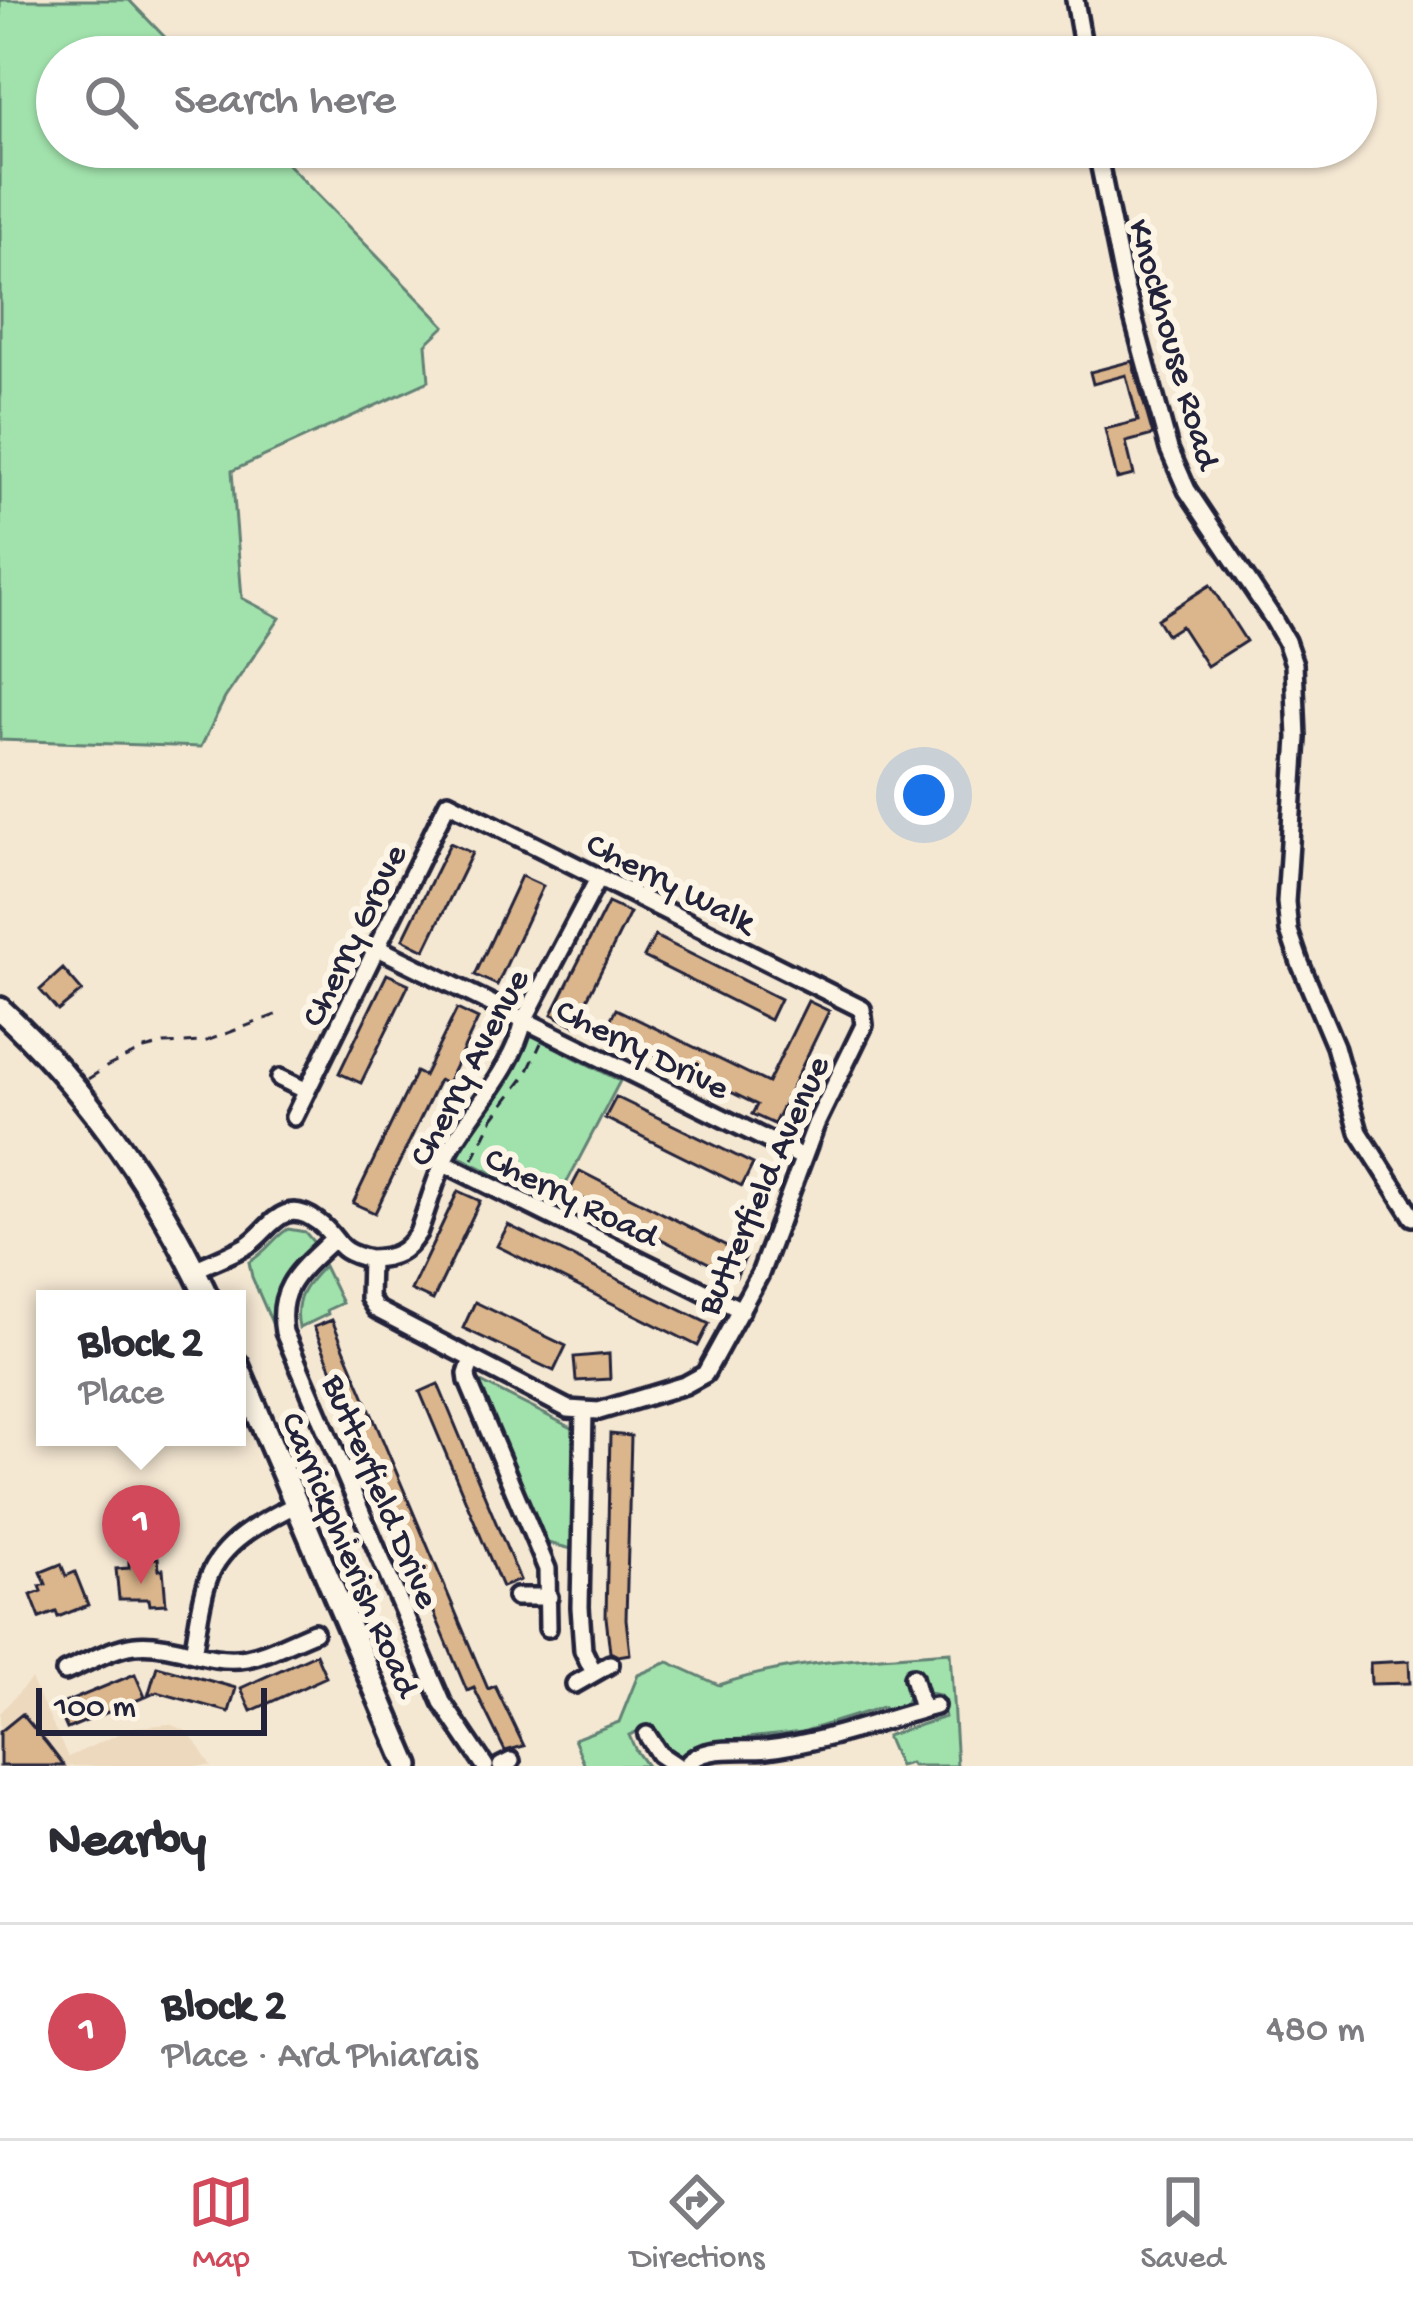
<!DOCTYPE html>
<meta charset="utf-8">
<style>
:root{--surface:#fff;--page:#f7f7f7;--text:#2b2b33;--muted:#7c7c81;--line:#e1e1e2;--accent:#d1495b}
body{margin:0;font-family:"Gochi Hand",sans-serif;background:var(--page);color:var(--text)}
.scale{position:absolute;left:36px;bottom:30px;width:231px;box-sizing:border-box;padding-left:12px;border:6px solid #22223b;border-top:0;font-size:33px;line-height:42px;white-space:nowrap;color:#22223b;-webkit-text-stroke:9px #fcf5e5;paint-order:stroke}
.you{position:absolute;left:924px;top:795px;width:42px;height:42px;margin:-30px;border:9px solid #fff;border-radius:50%;background:#1a73e8;box-shadow:0 0 0 18px #1a73e833}
.badge{display:grid;place-items:center;width:78px;height:78px;border-radius:50%;background:var(--accent);color:#fff;font-size:39px;font-weight:700}
.pin{position:absolute;translate:-50% -99px;filter:drop-shadow(0 3px 6px #0008)}
.pin::after{content:'';position:absolute;top:63px;width:42px;height:36px;background:inherit;clip-path:polygon(0 0,100% 0,50% 100%)}
.popup{position:absolute;left:36px;top:1290px;width:210px;height:156px;box-sizing:border-box;display:grid;place-content:center;border-radius:0px;background:var(--surface);filter:drop-shadow(0 3px 9px #0005);font-size:39px;white-space:nowrap;color:var(--muted)}
.popup b{font-size:45px;color:var(--text)}
.popup::after{content:'';position:absolute;left:50%;top:100%;margin-left:-24px;border:24px solid transparent;border-top-color:var(--surface)}
.list{margin:0;padding:0;list-style:none}
h2{display:flex;justify-content:space-between;align-items:center;height:156px;margin:0;padding:0 48px;font-size:51px}
h2 small{font-size:39px;font-weight:400;color:var(--muted)}
.list li{display:grid;grid-template-columns:78px 1fr auto;gap:36px;align-items:center;box-sizing:border-box;height:216px;padding:0 48px;border-top:3px solid var(--line)}
.list b{display:block;font-size:45px;white-space:nowrap}
.list p{margin:0;font-size:39px;white-space:nowrap;color:var(--muted)}
.list em{font-size:39px;font-style:normal;color:var(--muted)}
.icon{flex:none;width:66px;height:66px;fill:none;stroke:currentColor;stroke-width:2;stroke-linecap:round;stroke-linejoin:round}
.map{position:relative;flex:none;width:1413px;height:1766px;overflow:hidden}
.search{position:absolute;background:var(--surface);box-shadow:0 3px 9px #0004;left:36px;right:36px;top:36px;height:132px;display:flex;align-items:center;gap:30px;box-sizing:border-box;padding:0 42px;border-radius:66px;color:var(--muted);font-size:45px}
.sheet{height:372px;background:var(--surface)}
nav{display:flex;justify-content:space-around;align-items:center;box-sizing:border-box;height:168px;border-top:3px solid var(--line);background:var(--surface);font-size:33px;color:var(--muted)}
nav a{display:grid;justify-items:center;gap:6px}
nav .on{color:var(--accent)}
.map>svg:first-child{display:block}
.built{fill:#edd9be}
.green{fill:#a1e2ac;stroke:#628274;stroke-width:3}
.building{fill:#dbb68c;stroke:#22223b;stroke-width:3}
.lines{fill:none;stroke-linecap:round;stroke-linejoin:round}
.street-casing{stroke:#22223b;stroke-width:24}
.secondary-casing{stroke:#22223b;stroke-width:30}
.path{stroke:#22223b;stroke-width:3;stroke-dasharray:12 9;stroke-linecap:butt}
.street{stroke:#fcf5e5;stroke-width:15}
.secondary{stroke:#fcf5e5;stroke-width:21}
.labels{text-anchor:middle;stroke-width:12;stroke-linejoin:round;paint-order:stroke}
.street-label{font-size:36px;fill:#22223b;stroke:#fcf5e5}
</style>
<div class="map">
<svg width="1413" height="1766" viewBox="0 0 1413 1766">
<rect width="100%" height="100%" fill="#f5e8d3"/>
<filter id="ink" filterUnits="userSpaceOnUse"><feTurbulence type="fractalNoise" baseFrequency=".00833" numOctaves="2"/><feDisplacementMap in="SourceGraphic" scale="24" xChannelSelector="R" yChannelSelector="G"/><feConvolveMatrix kernelMatrix="1 2 1 2 8 2 1 2 1" color-interpolation-filters="sRGB"/></filter>
<g filter="url(#ink)">
<path class="built" d="M31,1679L68,1757L134,1727L170,1724L189,1732L211,1766H0V1713Z"/>
<path class="green" d="M0,0H129L184,57H57V147H271L445,326L426,344L429,381L232,471L242,598L280,618L225,698L201,747L0,740Z
M529,1034L620,1081L555,1205L456,1155L498,1092Z
M288,1229L305,1232L315,1244L280,1285L274,1322L272,1323L252,1277L249,1262C267,1252 275,1236 288,1229Z
M324,1266L342,1303L327,1310L328,1314L299,1328C293,1299 305,1285 324,1266Z
M475,1379L574,1429L572,1549L544,1542Z
M950,1652L957,1766H912L910,1763L899,1766L886,1736L945,1717L940,1695L929,1693L921,1673L907,1676L910,1694L904,1706L888,1710L882,1707L802,1732L748,1738L744,1743C720,1743 698,1739 680,1757H674L652,1725L629,1735L636,1751L647,1766H585L574,1739L619,1722L638,1675L668,1662L719,1685C792,1660 873,1658 950,1652Z"/>
<path class="building" d="M1132,361L1153,435L1126,442L1134,475L1117,479L1105,429L1138,421L1126,375L1093,384L1090,372Z
M1210,585L1246,641L1207,666L1181,626L1167,635L1157,619Z
M450,843L472,853L425,950L403,939Z
M521,876L543,886L497,985L475,975Z
M608,903L630,913L574,1025L552,1014Z
M655,936L780,999L770,1020L644,957Z
M63,969L82,991L58,1011L40,990Z
M387,974L409,984L361,1083L339,1073Z
M808,1001L829,1011L774,1124L752,1114L757,1105L605,1030L616,1009L768,1083Z
M457,1009L478,1019L447,1084L439,1080L375,1213L353,1203L416,1072L424,1076Z
M616,1097L753,1164L742,1186L605,1118Z
M580,1171L746,1256L736,1277L569,1192Z
M458,1191L480,1201L433,1300L411,1290Z
M508,1225L709,1324L698,1346L497,1246Z
M475,1302L566,1346L554,1371L463,1328Z
M332,1320L488,1689L495,1686L524,1746L505,1751L474,1688L467,1691L314,1327Z
M609,1354L610,1379L576,1381L574,1357Z
M438,1384L520,1580L502,1587L420,1392Z
M610,1434L631,1436L626,1619L630,1654L618,1656L610,1652L606,1617Z
M158,1558L159,1570L163,1569L166,1604L150,1605L149,1599H119L116,1569L129,1568V1561Z
M61,1564L66,1576L75,1572L88,1605L58,1617L56,1612L40,1618L31,1595L42,1591L40,1586L46,1584L41,1572Z
M316,1654L326,1677L251,1711L241,1688Z
M1409,1661L1410,1683L1371,1684L1370,1663Z
M157,1666L236,1688L229,1712L157,1692L148,1696Z
M135,1674L145,1697L67,1729L57,1706Z
M22,1714L47,1744L64,1766H0V1732Z"/>
<g class="lines">
<g class="street-casing">
<path id="street" d="M1075,0L1085,57
M1096,147L1124,284L1169,449L1187,490L1272,617L1286,641L1294,664L1297,738L1286,902L1289,931L1300,963L1335,1046L1359,1132L1413,1217
M378,948L802,1157
M280,1078L307,1091
M444,1163L741,1310
M332,1240C302,1269 276,1286 284,1332L442,1702L485,1766
M370,1259C394,1258 405,1253 418,1233C429,1204 437,1171 453,1144C477,1104 514,1066 524,1020L599,877
M194,1270C211,1262 230,1255 246,1246C269,1233 281,1194 318,1222C342,1240 332,1251 370,1259L369,1298L376,1309L568,1409L599,1411L685,1385L705,1374L760,1274L816,1124L864,1025L862,1009L448,802L294,1117
M472,1359L467,1374L468,1381L547,1569L548,1628
M584,1411L580,1607L583,1650L594,1673
M516,1597H549
M193,1653C247,1669 265,1652 314,1632
M65,1672C121,1647 131,1635 193,1653C198,1628 200,1600 209,1577C223,1540 264,1521 297,1504
M913,1677L922,1709
M575,1684L610,1664
M647,1735L659,1754L677,1766
M501,1766L511,1761
M686,1766C702,1744 742,1752 767,1749C825,1742 879,1721 935,1706"/>
</g>
<g class="secondary-casing">
<path id="secondary" d="M0,1009C90,1092 156,1189 208,1299
M237,1365L408,1766"/>
</g>
<path class="path" d="M88,1079L108,1066L144,1049L164,1044L204,1042L278,1014
M473,1159L493,1118L526,1075L541,1043"/>
<use href="#street" class="street"/>
<use href="#secondary" class="secondary"/>
</g>
</g>
<g class="labels">
<g class="street-label">
<text transform="translate(1177 343) rotate(74)" y="13">Knockhouse Road</text>
<text transform="translate(672 880) rotate(27)" y="13">Cherry Walk</text>
<text transform="translate(351 934) rotate(-64)" y="13">Cherry Grove</text>
<text transform="translate(644 1046) rotate(26)" y="13">Cherry Drive</text>
<text transform="translate(466 1066) rotate(-62)" y="13">Cherry Avenue</text>
<text transform="translate(760 1184) rotate(-66)" y="13">Butterfield Avenue</text>
<text transform="translate(573 1194) rotate(26)" y="13">Cherry Road</text>
<text transform="translate(384 1490) rotate(67)" y="13">Butterfield Drive</text>
<text transform="translate(353 1553) rotate(67)" y="13">Carrickphierish Road</text>
</g>
</g>
</svg>
<div class="scale">100 m</div>
<div class="you"></div>
<div class="pin badge" style="left:141px;top:1584px">1</div>
<div class="popup"><b>Block 2</b>Place</div>
<div class="search"><svg class="icon" aria-label="search" viewBox="0 0 24 24"><circle cx="10" cy="10" r="6"/><path d="M15 15l6 6"/></svg>Search here</div>
</div>
<section class="sheet">
<h2>Nearby<small></small></h2>
<ul class="list">
<li><span class="badge">1</span><div><b>Block 2</b><p>Place · Ard Phiarais</p></div><em>480 m</em></li>
</ul>
</section>
<nav>
<a class="on"><svg class="icon" aria-label="map" viewBox="0 0 24 24"><path d="M3 6l6-2 6 2 6-2v14l-6 2-6-2-6 2zM9 4v14M15 6v14"/></svg>Map</a>
<a><svg class="icon" aria-label="directions" viewBox="0 0 24 24"><path d="M12 3l9 9-9 9-9-9zM9 14v-3h6M13 9l2 2-2 2"/></svg>Directions</a>
<a><svg class="icon" aria-label="saved" viewBox="0 0 24 24"><path d="M7 4h10v16l-5-4-5 4z"/></svg>Saved</a>
</nav>
